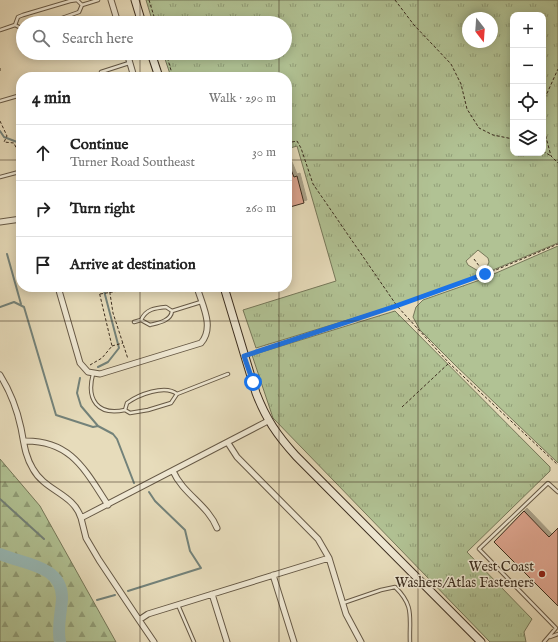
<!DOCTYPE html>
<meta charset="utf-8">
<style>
:root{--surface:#fff;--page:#f6f6f6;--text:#222;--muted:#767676;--line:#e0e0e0}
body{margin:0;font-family:"IM FELL English",serif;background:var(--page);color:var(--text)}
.controls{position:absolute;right:12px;top:12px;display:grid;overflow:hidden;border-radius:8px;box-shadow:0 2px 10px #0003}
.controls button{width:36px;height:36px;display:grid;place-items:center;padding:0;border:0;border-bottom:1px solid var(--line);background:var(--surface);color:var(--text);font:20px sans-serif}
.compass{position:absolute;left:462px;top:12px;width:36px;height:36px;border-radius:50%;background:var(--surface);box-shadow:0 2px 10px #0003;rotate:163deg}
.stop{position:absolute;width:12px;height:12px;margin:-9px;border:3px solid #1a73e8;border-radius:50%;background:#fff}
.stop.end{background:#1a73e8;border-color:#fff;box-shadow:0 1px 4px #0008}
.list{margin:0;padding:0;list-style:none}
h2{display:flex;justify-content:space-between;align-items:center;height:52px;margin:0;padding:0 16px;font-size:17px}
h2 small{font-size:13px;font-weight:400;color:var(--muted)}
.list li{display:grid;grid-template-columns:26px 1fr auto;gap:12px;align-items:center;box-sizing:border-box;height:56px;padding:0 16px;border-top:1px solid var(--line)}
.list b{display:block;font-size:15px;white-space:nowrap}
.list p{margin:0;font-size:13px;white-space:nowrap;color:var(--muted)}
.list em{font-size:13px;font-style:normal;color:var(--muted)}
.icon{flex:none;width:22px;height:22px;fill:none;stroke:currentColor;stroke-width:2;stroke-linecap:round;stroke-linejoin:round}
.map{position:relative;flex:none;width:558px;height:642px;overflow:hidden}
.search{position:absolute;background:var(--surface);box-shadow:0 2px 10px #0003;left:16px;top:16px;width:276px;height:44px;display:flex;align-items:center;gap:10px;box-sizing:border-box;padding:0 14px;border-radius:22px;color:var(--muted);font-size:15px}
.panel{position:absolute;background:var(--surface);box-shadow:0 2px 10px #0003;left:16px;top:72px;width:276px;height:220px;border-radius:16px}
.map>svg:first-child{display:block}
.grass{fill:url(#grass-tufts);stroke:#76785a;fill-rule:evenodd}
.forest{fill:url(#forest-firs);stroke:#76785a}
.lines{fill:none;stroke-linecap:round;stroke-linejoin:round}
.stream{stroke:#73827a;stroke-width:2}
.river{stroke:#98bab7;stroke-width:12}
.building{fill:#dfa690;stroke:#3b2d1f;filter:url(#shadow)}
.lane-casing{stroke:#665946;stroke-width:4.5}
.street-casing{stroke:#665946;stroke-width:7}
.secondary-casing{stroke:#3b2d1f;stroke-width:9}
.path{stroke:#3b2d1f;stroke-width:1;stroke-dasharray:3 2;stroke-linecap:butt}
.lane{stroke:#efe8d3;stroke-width:2.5}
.street{stroke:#efe8d3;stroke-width:5}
.secondary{stroke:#efe8d3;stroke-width:7}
.route{stroke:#1a73e8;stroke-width:5}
.grid{fill:none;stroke:#3b2d1f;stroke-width:1;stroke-opacity:0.55}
.poi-dot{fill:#8f2418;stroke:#efe8d3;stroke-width:1.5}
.labels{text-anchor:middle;stroke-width:3;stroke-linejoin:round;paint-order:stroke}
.poi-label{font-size:14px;fill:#3b2d1f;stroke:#efe8d3;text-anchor:end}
</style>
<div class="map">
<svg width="558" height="642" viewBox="0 0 558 642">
<defs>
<pattern id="grass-tufts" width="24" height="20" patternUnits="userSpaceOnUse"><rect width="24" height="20" fill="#b1c294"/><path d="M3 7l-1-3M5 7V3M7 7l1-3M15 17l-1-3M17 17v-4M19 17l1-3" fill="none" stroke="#919e78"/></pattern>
<pattern id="forest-firs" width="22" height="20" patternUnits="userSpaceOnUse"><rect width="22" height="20" fill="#b1c294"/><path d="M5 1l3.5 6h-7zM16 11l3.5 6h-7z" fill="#919e78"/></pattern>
<filter id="shadow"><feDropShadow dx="3" dy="-3" stdDeviation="0" flood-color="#0004"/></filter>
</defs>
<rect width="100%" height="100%" fill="#e7dcbb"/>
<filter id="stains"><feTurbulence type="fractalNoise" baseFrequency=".005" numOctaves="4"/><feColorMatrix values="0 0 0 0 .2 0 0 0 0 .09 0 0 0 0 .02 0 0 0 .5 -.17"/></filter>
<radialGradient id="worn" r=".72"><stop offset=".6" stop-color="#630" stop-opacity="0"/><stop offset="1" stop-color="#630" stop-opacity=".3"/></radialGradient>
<path class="grass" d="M146,0H558V243L488,272L486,269L489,262L488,258L478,250L466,261L468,265L480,272L481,275L387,308L256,348L243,310L336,281L297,146L287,149V77H171L163,53H285V23H153ZM513,15H543V153H513ZM468,18H492V42H468Z
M558,246V463L455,365L420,330L413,317L416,307L423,300L480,280Z
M395,311L550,467V471L467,552L532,619L524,632L526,642H490L273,418L252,355Z"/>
<path class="forest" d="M0,459L40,506L116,642H0Z"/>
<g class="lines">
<path class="stream" d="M0,131L4,137L17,142L21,152
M7,254L21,304
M0,307L14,302L24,307L56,415L93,427L98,426
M98,367L108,362L119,348L103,287
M80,378L77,393L81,406L98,426L113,434L117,439L134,483
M0,499L44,539
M128,591L201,568L190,551L185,530L155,501L149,492
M97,600L115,595"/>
<path class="river" d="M0,554C23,564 63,565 62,599C61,614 57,627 60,642"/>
</g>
<path class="building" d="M287,160L294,177L297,176L304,203L290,207L287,195Z
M524,511L549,537L558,528V606L494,542Z"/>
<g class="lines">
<g class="lane-casing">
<path id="lane" d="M82,5L98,0
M48,23L79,12L82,5
M23,29L15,25L18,17L23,15L70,1L77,0L82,5
M0,30L15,25
M99,77L101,72L129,63
M0,101L21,95
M0,177L19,172
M287,215V220
M172,311L166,307C155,308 146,309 141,320L150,325C158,323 171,321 172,311L201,302
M134,322L141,320
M93,374C86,400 98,416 125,410L130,413L148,410L171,403L177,394L228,374
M125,410L127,403C138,395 165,384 177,394
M343,603L381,590L395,587C415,606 409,618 410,642
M178,605L194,642
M550,637L558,634
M544,642L556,628L479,549L548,483L558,492"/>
</g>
<g class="street-casing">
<path id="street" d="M111,0L118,23
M127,53L134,77
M0,222L21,219
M58,287L80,363L88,372L100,374L201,343C215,327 202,305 197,287
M0,375C10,391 17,409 21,428C24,443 25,456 33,469C45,491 74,494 81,518
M24,441C71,440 85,470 108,505
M228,443L237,457L318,539L329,558
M173,471C183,494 208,505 217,528
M273,575L294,642
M212,594L227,642
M139,620L99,560L86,538L81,518L268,421
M154,642L139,620L148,614L329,558L346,614L361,642"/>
</g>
<g class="secondary-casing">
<path id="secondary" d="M135,0L142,23
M151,53L159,77
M224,287L256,393C266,419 277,435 296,456L481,642"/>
</g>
<path class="path" d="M149,0L156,23
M395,0L414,25L451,64L461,84L467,109L479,128L493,135L513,139
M166,53L173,77
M0,68V71
M543,118L544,100L558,69
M0,121L7,136L4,142L14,143L21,159
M543,126L551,156L558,163
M287,143L297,141L301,148L313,184L397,306L479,277L558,244
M543,151L551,156
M474,259L485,274
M109,287L113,313L128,359
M100,294L119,291L131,287
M112,346L123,343
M251,354L397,306L449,363L558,465
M90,365L102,358L112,346L98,287
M402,407L449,363"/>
<use href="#lane" class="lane"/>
<use href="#street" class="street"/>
<use href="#secondary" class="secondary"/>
</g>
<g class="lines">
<path class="route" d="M253,382L244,356L396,306L485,274"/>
</g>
<path class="grid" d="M140,0V23M279,0V23M418,0V642M140,53V77M279,53V77M0,160H21M287,160H558M140,287V642M279,287V642M0,321H558M0,482H558"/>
<circle class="poi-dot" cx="542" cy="574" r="4"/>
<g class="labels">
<g class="poi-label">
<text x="534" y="571">West Coast<tspan x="534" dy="16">Washers/Atlas Fasteners</tspan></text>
</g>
</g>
<rect width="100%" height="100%" filter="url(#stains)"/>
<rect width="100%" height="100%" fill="url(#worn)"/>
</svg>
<div class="controls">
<button>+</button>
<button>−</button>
<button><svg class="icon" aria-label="locate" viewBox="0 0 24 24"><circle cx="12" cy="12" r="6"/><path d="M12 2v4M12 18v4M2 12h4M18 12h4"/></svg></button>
<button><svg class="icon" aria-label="layers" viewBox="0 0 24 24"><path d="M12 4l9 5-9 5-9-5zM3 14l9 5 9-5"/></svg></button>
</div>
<svg class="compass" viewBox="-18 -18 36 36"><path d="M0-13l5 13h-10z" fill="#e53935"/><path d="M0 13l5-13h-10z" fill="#767676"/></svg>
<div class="stop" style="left:253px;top:382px"></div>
<div class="stop end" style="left:485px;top:274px"></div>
<div class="search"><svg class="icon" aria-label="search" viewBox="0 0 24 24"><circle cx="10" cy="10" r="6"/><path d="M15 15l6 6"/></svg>Search here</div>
<section class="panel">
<h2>4 min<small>Walk · 290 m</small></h2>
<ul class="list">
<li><svg class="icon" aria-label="ahead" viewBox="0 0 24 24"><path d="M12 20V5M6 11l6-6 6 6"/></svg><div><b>Continue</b><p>Turner Road Southeast</p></div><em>30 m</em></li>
<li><svg class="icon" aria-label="right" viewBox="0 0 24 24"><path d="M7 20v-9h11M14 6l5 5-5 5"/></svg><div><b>Turn right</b></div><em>260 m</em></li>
<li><svg class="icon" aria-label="arrive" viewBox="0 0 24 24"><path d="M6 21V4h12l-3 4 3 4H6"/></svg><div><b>Arrive at destination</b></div></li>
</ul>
</section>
</div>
